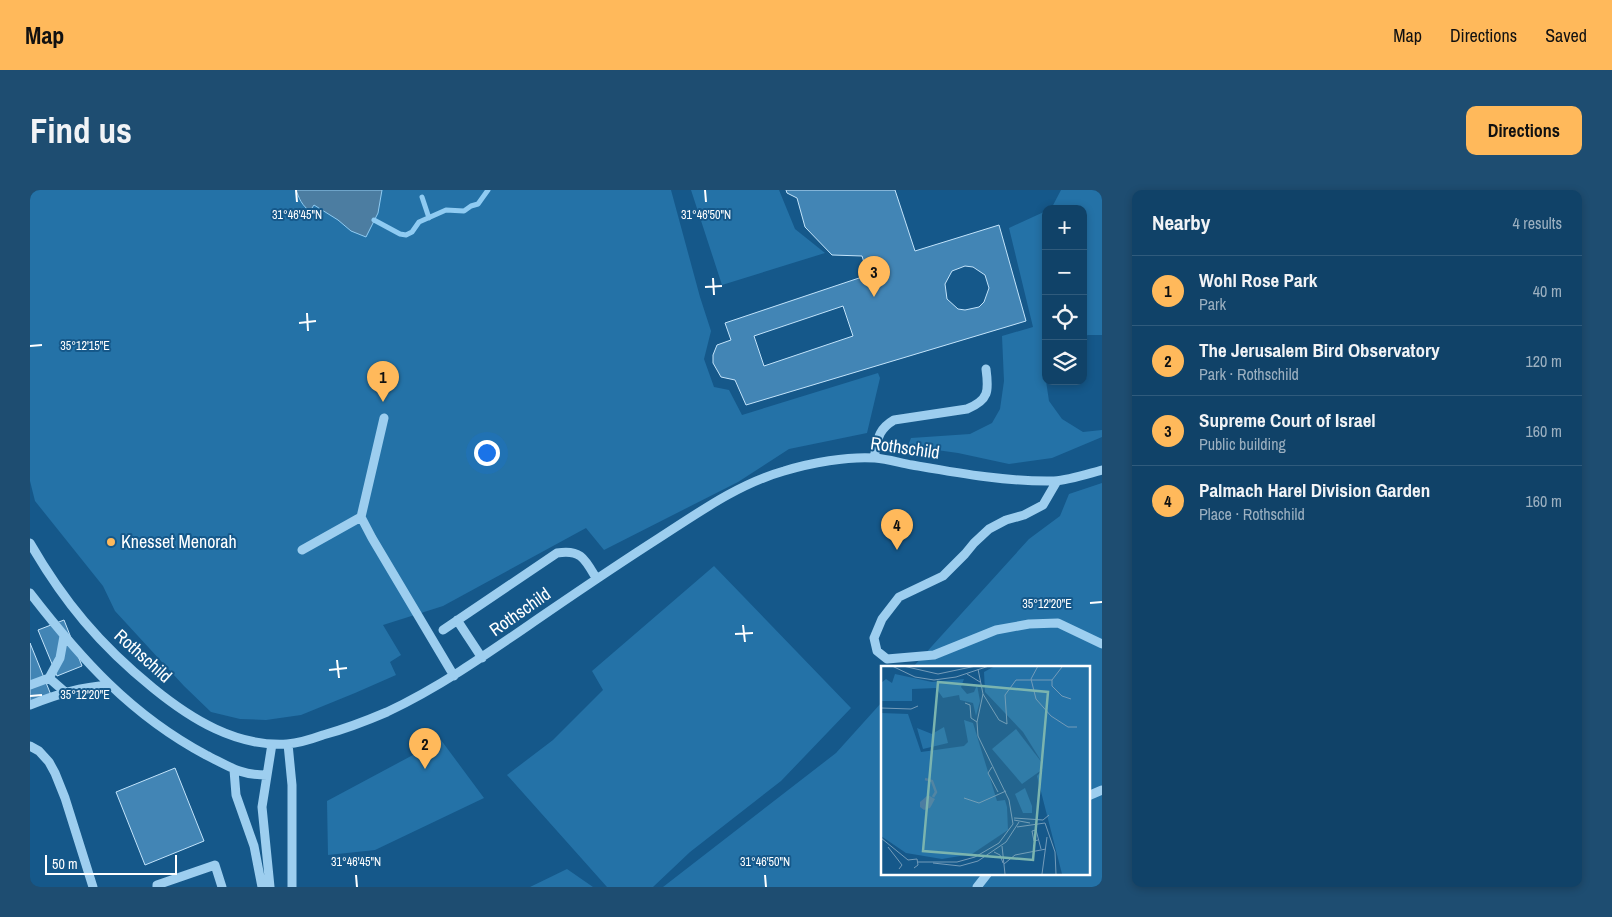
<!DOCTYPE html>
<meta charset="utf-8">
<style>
:root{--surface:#104268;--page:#1e4d71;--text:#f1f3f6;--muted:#9cb0c0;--line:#305b7c;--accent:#ffb95b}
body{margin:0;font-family:"Archivo Narrow",sans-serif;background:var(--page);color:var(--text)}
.controls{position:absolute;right:15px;top:15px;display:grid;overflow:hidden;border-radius:10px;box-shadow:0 2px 8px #0003}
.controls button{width:45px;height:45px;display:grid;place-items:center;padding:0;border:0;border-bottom:1px solid var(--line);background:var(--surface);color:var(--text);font:25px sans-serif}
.scale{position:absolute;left:15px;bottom:12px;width:132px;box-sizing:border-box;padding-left:5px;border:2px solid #fff;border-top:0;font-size:14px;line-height:18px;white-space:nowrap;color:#fff;-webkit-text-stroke:4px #15588a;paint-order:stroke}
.you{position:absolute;left:456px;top:262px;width:18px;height:18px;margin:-12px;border:4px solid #fff;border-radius:50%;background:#1a73e8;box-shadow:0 0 0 8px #1a73e833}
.badge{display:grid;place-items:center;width:32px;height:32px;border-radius:50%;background:var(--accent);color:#111;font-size:16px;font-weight:700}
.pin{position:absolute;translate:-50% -41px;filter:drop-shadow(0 1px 2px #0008)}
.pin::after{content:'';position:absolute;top:26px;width:18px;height:15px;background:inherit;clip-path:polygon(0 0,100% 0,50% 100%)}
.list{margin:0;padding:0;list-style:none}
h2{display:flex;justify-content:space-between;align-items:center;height:65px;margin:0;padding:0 20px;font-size:21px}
h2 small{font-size:16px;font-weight:400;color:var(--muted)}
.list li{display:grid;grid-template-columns:32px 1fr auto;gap:15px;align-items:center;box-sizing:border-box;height:70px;padding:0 20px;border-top:1px solid var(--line)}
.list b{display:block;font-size:19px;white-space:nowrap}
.list p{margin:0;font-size:16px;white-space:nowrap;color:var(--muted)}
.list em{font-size:16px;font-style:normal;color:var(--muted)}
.icon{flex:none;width:28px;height:28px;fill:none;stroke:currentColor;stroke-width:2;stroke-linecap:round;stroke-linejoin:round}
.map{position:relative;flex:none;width:1072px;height:697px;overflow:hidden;border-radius:10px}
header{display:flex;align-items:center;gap:30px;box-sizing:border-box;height:70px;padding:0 25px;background:var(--accent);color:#111}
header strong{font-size:24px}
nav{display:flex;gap:28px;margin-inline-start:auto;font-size:18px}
.intro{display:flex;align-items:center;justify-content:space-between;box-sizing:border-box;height:120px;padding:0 30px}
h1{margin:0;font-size:35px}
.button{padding:12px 22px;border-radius:10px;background:var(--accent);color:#111;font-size:18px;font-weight:700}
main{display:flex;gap:30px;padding:0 30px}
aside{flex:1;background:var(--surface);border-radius:10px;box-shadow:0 2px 8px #0003}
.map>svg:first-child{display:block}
.green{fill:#2472a7}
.water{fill:#4c7da1;stroke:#8fcbf2}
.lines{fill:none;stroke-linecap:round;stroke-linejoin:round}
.stream{stroke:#8fcbf2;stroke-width:5}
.building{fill:#4285b5;stroke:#c3e4fb;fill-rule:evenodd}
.minor{stroke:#9dceef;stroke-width:9}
.ticks{fill:none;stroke:#fff;stroke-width:2}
.poi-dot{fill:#ffb95b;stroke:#15588a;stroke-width:2}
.labels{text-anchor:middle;stroke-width:4;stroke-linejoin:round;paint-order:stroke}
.street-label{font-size:18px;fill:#fff;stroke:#15588a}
.poi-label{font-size:18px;fill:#fff;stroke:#15588a;text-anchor:start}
.inset-river{fill:none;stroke:#4c7da1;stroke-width:2.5}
.inset-road{fill:none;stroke:#739bb9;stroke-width:1}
.view{fill:#7bb4af;fill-opacity:0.15;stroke:#7bb4af;stroke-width:2.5}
.inset-edge{fill:none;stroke:#fff;stroke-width:2.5}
.ticks-label{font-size:12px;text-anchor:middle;fill:#fff;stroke:#15588a;stroke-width:4;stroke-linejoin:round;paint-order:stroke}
</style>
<header>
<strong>Map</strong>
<nav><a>Map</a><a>Directions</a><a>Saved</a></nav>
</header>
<div class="intro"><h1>Find us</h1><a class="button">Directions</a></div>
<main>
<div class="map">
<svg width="1072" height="697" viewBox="0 0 1072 697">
<rect width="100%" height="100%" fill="#15588a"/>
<path class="green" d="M0,0H641L670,107L681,141L674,169L684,197L699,200L712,225L848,183L850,188L837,243L759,259L708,292L574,360L556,338L413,416L353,435L371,465L360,472L366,485L325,503L271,525L236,530L210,529L181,522L154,496L85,421L73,396L5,311L0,291Z
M661,0H749L765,39L795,63L692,95Z
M1031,0H1072V145H1058L1053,147V19H1021Z
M1016,21V191L1019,211L1032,229L1053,242L1072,240V247L1022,268L979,274L928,263L878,256L881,248L940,244L962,233L970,219L974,191L972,146L1003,137L979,38Z
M1072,293V697H633L806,563L852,512V683H1058V477H883L999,349L1030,326L1039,304Z
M684,376L821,518L751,591L660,662L623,697H577L477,585L523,550L573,500L562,481Z
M411,550L454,608L345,660L298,665L297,611Z
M537,679L563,697H500Z"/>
<path class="water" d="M266,0H352L348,23L336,47L321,41L308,30L284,15L280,21C272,16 269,8 266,0Z"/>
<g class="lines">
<path class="stream" d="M392,7L399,28
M344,30L370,44L376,45L382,42L389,32L416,20L434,21L441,16L448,14L458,0"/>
</g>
<path class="building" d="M756,0H865L885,61L969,35L996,131L716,215L705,190L691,187L683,173V165L687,155L701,150L695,133L838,85L832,66L802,65L775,37L767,8L757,3ZM935,76L943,77L955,85L959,98L954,112L949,117L935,120L928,119L917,109L915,94L922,81ZM813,116L823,146L734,176L724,146Z
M34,430L52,476L27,486L8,440Z
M0,453L21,505L0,514Z
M145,578L174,651L115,675L86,602Z"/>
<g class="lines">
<path class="minor" d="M354,228L331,327L342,348L424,486
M844,268C848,250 847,240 864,230L937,219C959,210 959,201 956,179
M1027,291L1013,315L994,325L976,330L959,339L944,353L935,364L913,386L869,407L852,429L844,448L847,461L857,469L904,465L966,440L999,434L1028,433L1072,454
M0,353C34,412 70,455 123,498C161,529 206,557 257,554C270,553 282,549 293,545C315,539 336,531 357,522C414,495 464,459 515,424C553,398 590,373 629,348C668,323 708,294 754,281C780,273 818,266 845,268C858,269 870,273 882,275C928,283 977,292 1024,291C1039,290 1057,284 1072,280
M272,360L331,327
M0,403C51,469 101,525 176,565C200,577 210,585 237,585
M427,430L452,468
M413,440L527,363C551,359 555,369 566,388
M19,488L35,502
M0,495L19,488L30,468L34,446
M0,515C28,504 50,497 80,495
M258,554L262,595V697
M0,556L9,561L19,572L25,583L35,608L63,697
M204,580L206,605L224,656L232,697
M1058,606L1072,600
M127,697V695L185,675L192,697
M240,697L232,617L242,554
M947,697L958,683"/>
</g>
<path class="ticks" d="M266,0L267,12M675,0L676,12M683,88L684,105M675,97L692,96M277,123L278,141M269,133L286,131M0,156L12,155M1060,413L1072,412M713,435L715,452M705,444L723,443M307,470L309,488M299,480L317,478M0,506L12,505M326,685L327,697M735,685L736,697"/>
<circle class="poi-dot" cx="81" cy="352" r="5"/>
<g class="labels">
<g class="street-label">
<text transform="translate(875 258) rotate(8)" y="6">Rothschild</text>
<text transform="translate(490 422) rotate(-35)" y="6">Rothschild</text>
<text transform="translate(113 466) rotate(42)" y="6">Rothschild</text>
</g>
<g class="poi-label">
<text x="91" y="358">Knesset Menorah</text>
</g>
</g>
<g transform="translate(851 476)">
<rect width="209" height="209" fill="#15588a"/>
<path d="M114,0H209V208H181L156,110L162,103L141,118L111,83L135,63L162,98L142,66L104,26L103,6ZM14,8L51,16L83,13L80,21L86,28L93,26L96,19L99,35L95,50L92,37L79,34L78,29L62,32L55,22L31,23V35H0V17L5,13L11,17ZM0,47L27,48L40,86L83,80L87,76L83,54L92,57L116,135L124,134L126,141L127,164L91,188L61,193L25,187L0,170ZM63,61L67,77L42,83L36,62L51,68ZM144,122L151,140V147H142L134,128Z" fill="#2472a7"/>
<path d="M47,129L54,133L49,142L43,144L39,141V136Z" fill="#4c7da1"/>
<path class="inset-river" d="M44,113L51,115L55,126L52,131"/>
<path class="inset-road" d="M11,0L34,11L53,14L75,11L108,0M22,0L57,8L95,0M157,0L150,13L155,33L170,50L187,61H196M181,1L171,14V20L181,30L190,33M86,8L99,16M102,28L118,54L126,58L124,29L135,14H171M84,37L89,39L90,52L96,56M0,42L30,43L37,40M111,101L107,107L117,126M83,132L98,137L125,125M133,152L162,154L168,149M133,154L149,157M136,161L164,157L174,186L175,208M155,164L160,183M155,164L151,165L153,175L157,174M0,172L27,194M121,180L124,208M7,181L21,199L18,203M113,186L119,189L122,197M27,194L36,193L37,199L33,202M37,196H76L94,191L118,177L132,158L128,134L97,70L96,56L102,28L97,3M52,197L79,200L97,195L125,176L138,156M123,198L134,189L165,183M161,208L166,171"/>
<path class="view" d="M57,16L167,26L152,194L42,185Z"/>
<rect width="209" height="209" class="inset-edge"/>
</g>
<g class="ticks-label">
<text x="267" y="29">31°46'45"N</text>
<text x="676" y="29">31°46'50"N</text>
<text x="55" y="160">35°12'15"E</text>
<text x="1017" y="418">35°12'20"E</text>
<text x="55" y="509">35°12'20"E</text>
<text x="326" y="676">31°46'45"N</text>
<text x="735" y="676">31°46'50"N</text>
</g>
</svg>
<div class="controls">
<button>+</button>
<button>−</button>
<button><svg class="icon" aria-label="locate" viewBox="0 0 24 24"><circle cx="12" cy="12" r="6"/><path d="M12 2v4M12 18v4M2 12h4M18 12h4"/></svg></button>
<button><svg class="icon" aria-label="layers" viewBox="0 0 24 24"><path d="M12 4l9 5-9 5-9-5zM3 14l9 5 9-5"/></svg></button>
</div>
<div class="scale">50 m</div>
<div class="you"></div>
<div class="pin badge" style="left:353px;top:212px">1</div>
<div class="pin badge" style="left:395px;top:579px">2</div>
<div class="pin badge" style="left:844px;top:107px">3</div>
<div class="pin badge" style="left:867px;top:360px">4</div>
</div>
<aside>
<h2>Nearby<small>4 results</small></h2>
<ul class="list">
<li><span class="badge">1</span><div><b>Wohl Rose Park</b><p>Park</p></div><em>40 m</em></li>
<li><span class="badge">2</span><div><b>The Jerusalem Bird Observatory</b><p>Park · Rothschild</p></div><em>120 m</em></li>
<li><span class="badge">3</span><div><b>Supreme Court of Israel</b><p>Public building</p></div><em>160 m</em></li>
<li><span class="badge">4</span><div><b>Palmach Harel Division Garden</b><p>Place · Rothschild</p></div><em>160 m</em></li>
</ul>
</aside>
</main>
